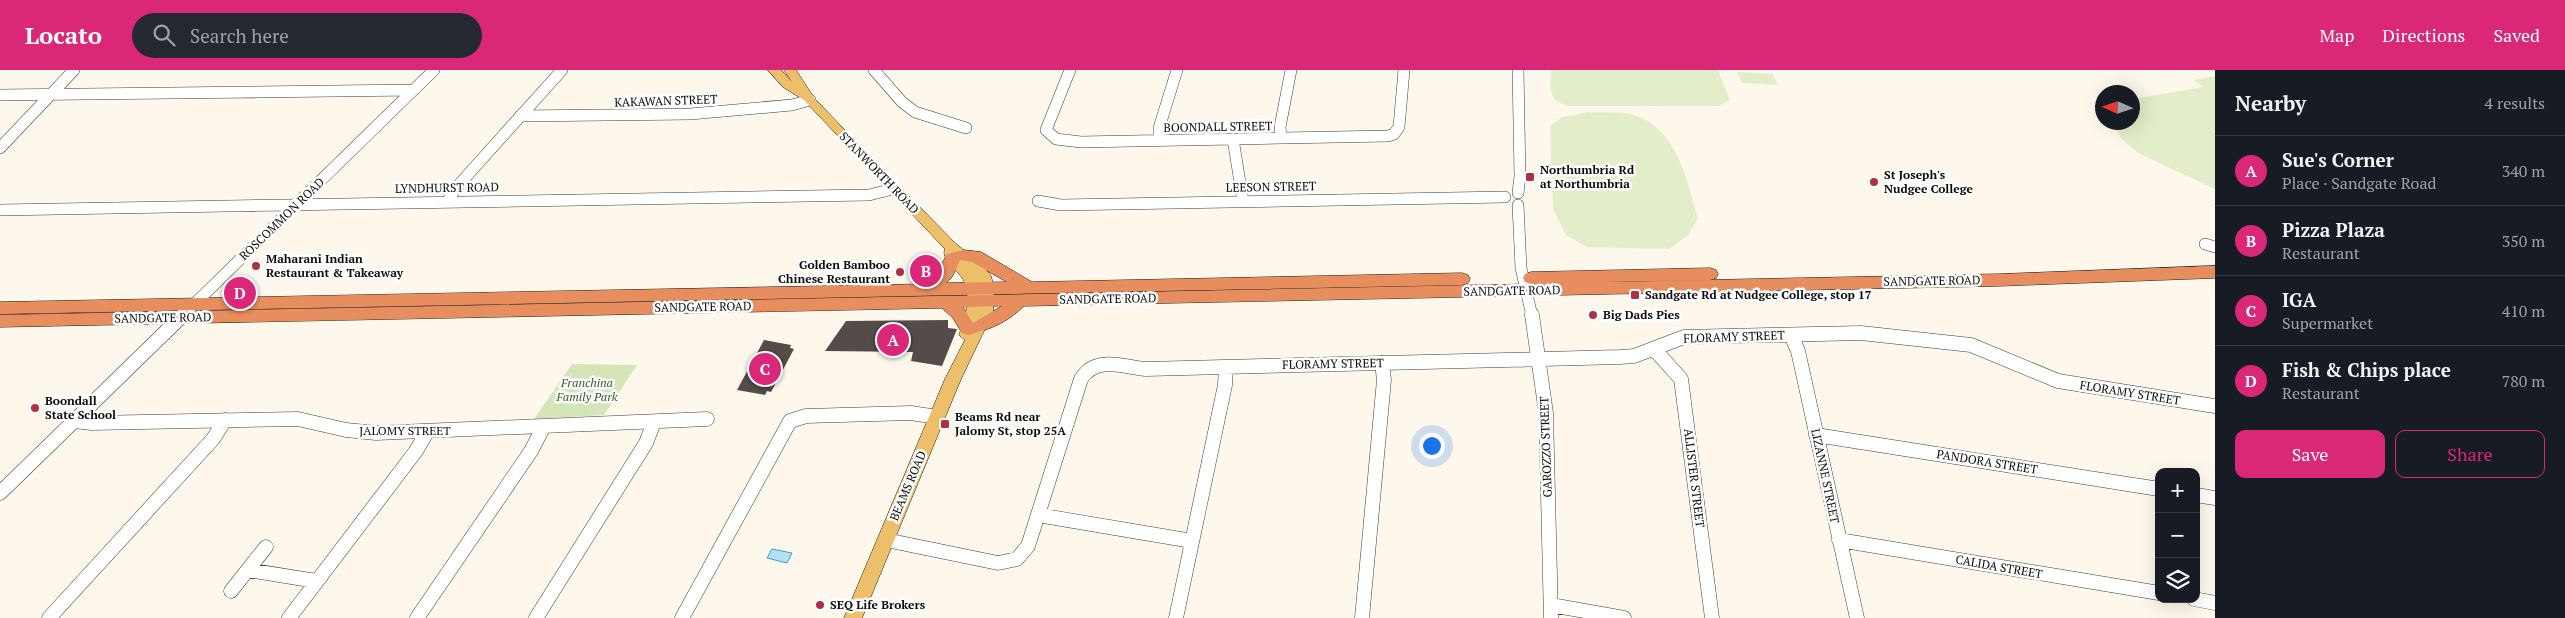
<!DOCTYPE html>
<meta charset="utf-8">
<style>
:root{--surface:#171b24;--page:#242831;--text:#f1f3f6;--muted:#9ea1a6;--line:#363941;--accent:#db2777}
body{margin:0;font-family:"PT Serif",serif;background:var(--page);color:var(--text)}
.controls{position:absolute;right:15px;bottom:15px;display:grid;overflow:hidden;border-radius:10px;box-shadow:0 5px 20px #0002}
.controls button{width:45px;height:45px;display:grid;place-items:center;padding:0;border:0;border-bottom:1px solid var(--line);background:var(--surface);color:var(--text);font:25px sans-serif}
.compass{position:absolute;left:2095px;top:15px;width:45px;height:45px;border-radius:50%;background:var(--surface);box-shadow:0 5px 20px #0002;rotate:273deg}
.you{position:absolute;left:1431px;top:375px;width:18px;height:18px;margin:-12px;border:4px solid #fff;border-radius:50%;background:#1a73e8;box-shadow:0 0 0 8px #1a73e833}
.badge{display:grid;place-items:center;width:32px;height:32px;border-radius:50%;background:var(--accent);color:#fff;font-size:16px;font-weight:700}
.pin{position:absolute;translate:-50% -50%;border:2px solid #fff;box-shadow:0 1px 5px #0006}
.list{margin:0;padding:0;list-style:none}
h2{display:flex;justify-content:space-between;align-items:center;height:65px;margin:0;padding:0 20px;font-size:21px}
h2 small{font-size:16px;font-weight:400;color:var(--muted)}
.list li{display:grid;grid-template-columns:32px 1fr auto;gap:15px;align-items:center;box-sizing:border-box;height:70px;padding:0 20px;border-top:1px solid var(--line)}
.list b{display:block;font-size:19px;white-space:nowrap}
.list p{margin:0;font-size:16px;white-space:nowrap;color:var(--muted)}
.list em{font-size:16px;font-style:normal;color:var(--muted)}
.actions{display:flex;gap:10px;padding:15px 20px}
.actions a{flex:1;padding:11px 0;border:1px solid var(--accent);border-radius:10px;text-align:center;font-size:18px;color:var(--accent)}
.actions .main{background:var(--accent);color:#fff}
.icon{flex:none;width:28px;height:28px;fill:none;stroke:currentColor;stroke-width:2;stroke-linecap:round;stroke-linejoin:round}
.map{position:relative;flex:none;width:2215px;height:548px;overflow:hidden}
header{display:flex;align-items:center;gap:30px;box-sizing:border-box;height:70px;padding:0 25px;background:var(--accent);color:#fff}
header strong{font-size:24px}
nav{display:flex;gap:28px;margin-inline-start:auto;font-size:18px}
.search{width:350px;height:45px;background:var(--page);display:flex;align-items:center;gap:12px;box-sizing:border-box;padding:0 18px;border-radius:28px;color:var(--muted);font-size:19px}
main{display:flex}
aside{flex:1;background:var(--surface)}
.map>svg:first-child{display:block}
.green{fill:#d4e5b8}
.pitch{fill:#e4edc9}
.water{fill:#b4e1f1;stroke:#419dc2}
.building{fill:#534c49}
.lines{fill:none;stroke-linecap:round;stroke-linejoin:round}
.minor-far1-casing{stroke:#3e3e3e;stroke-width:12}
.minor-casing{stroke:#3e3e3e;stroke-width:15}
.major-casing{stroke:#1c1c1c;stroke-width:1}
.highway-casing{stroke:#1c1c1c;stroke-width:1}
.minor-far1{stroke:#fff;stroke-width:11}
.minor{stroke:#fff;stroke-width:14}
.major{fill:#edbf6b;fill-rule:evenodd}
.highway{fill:#e88e5e;fill-rule:evenodd}
.poi-dot{fill:#b02f44;stroke:#fff;stroke-width:2}
.labels{text-anchor:middle;stroke-width:5;stroke-linejoin:round;paint-order:stroke}
.street-label{font-size:12px;fill:#0b0b0b;stroke:#fff}
.poi-label{font-size:12px;font-weight:bold;fill:#0b0b0b;stroke:#fff;text-anchor:start}
.park-label{font-size:12px;font-style:italic;fill:#355d22;stroke:#fff}
</style>
<header>
<strong>Locato</strong>
<div class="search"><svg class="icon" aria-label="search" viewBox="0 0 24 24"><circle cx="10" cy="10" r="6"/><path d="M15 15l6 6"/></svg>Search here</div>
<nav><a>Map</a><a>Directions</a><a>Saved</a></nav>
</header>
<main>
<div class="map">
<svg width="2215" height="548" viewBox="0 0 2215 548">
<rect width="100%" height="100%" fill="#fdf8eb"/>
<path class="green" d="M572,294L637,295L604,345L534,349Z"/>
<path class="pitch" d="M1551,0H1718L1730,30L1719,36H1566L1554,29L1550,18Z
M1737,2L1773,4L1778,15L1742,13Z
M2215,6V119L2138,83L2120,67L2113,53L2132,52L2133,29L2203,17L2194,10Z
M1589,42C1603,43 1621,41 1634,45C1678,59 1686,110 1698,148L1689,164L1669,179L1587,177L1566,165L1553,140L1550,56L1562,47Z"/>
<path class="water" d="M772,479L792,483L787,493L767,488Z"/>
<path class="building" d="M948,250V258L957,259L942,296L911,291L913,282L825,281L846,251Z
M764,270L791,275L790,278L794,279L771,322L767,321L765,325L737,320Z"/>
<g class="lines">
<g class="minor-far1-casing">
<path id="minor-far1" d="M874,0L902,32L915,42L966,58
M1070,0L1046,60L1056,69L1081,72L1388,66L1394,64L1399,57L1404,0
M1518,0L1520,106L1518,123
M0,25L414,20
M520,46L690,44L792,35L810,30
M1281,68L1280,57L1291,0
M1233,69L1243,131
M1159,70V58L1177,0
M0,78L74,0
M1038,131L1061,135L1505,127
M447,132L455,119L562,0
M1518,135L1521,198L1532,246
M0,140L869,125L893,119
M2205,174L2215,177
M182,246L434,0"/>
</g>
<g class="minor-casing">
<path id="minor" d="M1532,245L1546,343L1551,548
M1791,265L1798,281L1857,548
M1654,279L1681,309L1712,548
M74,351L92,353L298,349L346,360L376,363L707,349
M1816,365L2159,419
M0,423L183,245
M2196,425L2215,428
M1038,445L1192,471
M886,470L998,493L1017,489L1028,476L1081,309C1096,285 1123,297 1146,299L1620,287L1634,286L1684,267L1861,263L1971,275L2058,311L2215,336
M1839,470L2159,523
M248,500L316,511
M231,521L266,477
M2194,529L2215,533
M1551,535L1624,548
M49,548L213,369L225,350
M289,548L416,381L427,362
M417,548L531,381L543,358
M536,548L646,373L654,352
M682,548L790,351L806,346L911,343L937,347
M1176,548L1225,315L1226,297
M1362,548L1384,310L1382,293"/>
</g>
<g class="major-casing">
<path id="major" d="M768,0H781L792,12L784,0H796L814,28L868,84L954,172L984,197L991,206L994,218L993,242L961,309L862,548H844L945,309L965,270L959,265C965,249 972,228 964,211C960,202 940,189 945,179L804,30L783,17Z"/>
</g>
<g class="highway-casing">
<path id="highway" d="M964,180L981,182L1032,212L1462,203L1468,205L1470,209L1468,213L1462,215L0,244V232L925,214L939,200L947,184ZM960,190L972,192L1007,212L946,213L952,207Z
M2215,196V208L1999,216L1024,236C1005,254 990,259 968,265L962,263L953,248L942,238L0,257V245L1531,214L1525,212L1523,208L1525,204L1531,202L1710,198L1716,200L1718,204L1716,208L1710,210L1558,213L1999,204ZM1002,236L973,253L963,237Z"/>
</g>
<use href="#minor-far1" class="minor-far1"/>
<use href="#minor" class="minor"/>
<use href="#major" class="major"/>
<use href="#highway" class="highway"/>
</g>
<g class="poi-dot">
<rect x="1525" y="102" width="10" height="10" rx="2.5"/>
<circle cx="1874" cy="112" r="5"/>
<circle cx="256" cy="196" r="5"/>
<circle cx="900" cy="202" r="5"/>
<rect x="1630" y="220" width="10" height="10" rx="2.5"/>
<circle cx="1593" cy="245" r="5"/>
<circle cx="35" cy="338" r="5"/>
<rect x="940" y="349" width="10" height="10" rx="2.5"/>
<circle cx="820" cy="535" r="5"/>
</g>
<g class="labels">
<g class="street-label">
<text transform="translate(666 31) rotate(-2)" y="4">KAKAWAN STREET</text>
<text transform="translate(1218 57) rotate(-1)" y="4">BOONDALL STREET</text>
<text transform="translate(879 103) rotate(46)" y="4">STANWORTH ROAD</text>
<text transform="translate(1271 117) rotate(-1)" y="4">LEESON STREET</text>
<text transform="translate(447 118) rotate(-1)" y="4">LYNDHURST ROAD</text>
<text transform="translate(282 149) rotate(-44)" y="4">ROSCOMMON ROAD</text>
<text transform="translate(1932 211) rotate(-1)" y="4">SANDGATE ROAD</text>
<text transform="translate(1512 221) rotate(-1)" y="4">SANDGATE ROAD</text>
<text transform="translate(1108 229) rotate(-1)" y="4">SANDGATE ROAD</text>
<text transform="translate(703 237) rotate(-1)" y="4">SANDGATE ROAD</text>
<text transform="translate(163 248) rotate(-1)" y="4">SANDGATE ROAD</text>
<text transform="translate(1734 267) rotate(-2)" y="4">FLORAMY STREET</text>
<text transform="translate(1333 294) rotate(-1)" y="4">FLORAMY STREET</text>
<text transform="translate(2130 323) rotate(9)" y="4">FLORAMY STREET</text>
<text x="405" y="365">JALOMY STREET</text>
<text transform="translate(1546 377) rotate(-92)" y="4">GAROZZO STREET</text>
<text transform="translate(1987 392) rotate(9)" y="4">PANDORA STREET</text>
<text transform="translate(1825 406) rotate(78)" y="4">LIZANNE STREET</text>
<text transform="translate(1694 408) rotate(83)" y="4">ALLISTER STREET</text>
<text transform="translate(908 416) rotate(-67)" y="4">BEAMS ROAD</text>
<text transform="translate(1999 497) rotate(10)" y="4">CALIDA STREET</text>
</g>
<g class="poi-label">
<text x="1540" y="104">Northumbria Rd<tspan x="1540" dy="14">at Northumbria</tspan></text>
<text x="1884" y="109">St Joseph's<tspan x="1884" dy="14">Nudgee College</tspan></text>
<text x="266" y="193">Maharani Indian<tspan x="266" dy="14">Restaurant &amp; Takeaway</tspan></text>
<text x="890" y="199" text-anchor="end">Golden Bamboo<tspan x="890" dy="14">Chinese Restaurant</tspan></text>
<text x="1645" y="229">Sandgate Rd at Nudgee College, stop 17</text>
<text x="1603" y="249">Big Dads Pies</text>
<text x="45" y="335">Boondall<tspan x="45" dy="14">State School</tspan></text>
<text x="955" y="351">Beams Rd near<tspan x="955" dy="14">Jalomy St, stop 25A</tspan></text>
<text x="830" y="539">SEQ Life Brokers</text>
</g>
<g class="park-label">
<text x="587" y="317">Franchina<tspan x="587" dy="14">Family Park</tspan></text>
</g>
</g>
</svg>
<div class="controls">
<button>+</button>
<button>−</button>
<button><svg class="icon" aria-label="layers" viewBox="0 0 24 24"><path d="M12 4l9 5-9 5-9-5zM3 14l9 5 9-5"/></svg></button>
</div>
<svg class="compass" viewBox="-18 -18 36 36"><path d="M0-13l5 13h-10z" fill="#e53935"/><path d="M0 13l5-13h-10z" fill="#9ea1a6"/></svg>
<div class="you"></div>
<div class="pin badge" style="left:893px;top:270px">A</div>
<div class="pin badge" style="left:926px;top:201px">B</div>
<div class="pin badge" style="left:765px;top:299px">C</div>
<div class="pin badge" style="left:240px;top:223px">D</div>
</div>
<aside>
<h2>Nearby<small>4 results</small></h2>
<ul class="list">
<li><span class="badge">A</span><div><b>Sue's Corner</b><p>Place · Sandgate Road</p></div><em>340 m</em></li>
<li><span class="badge">B</span><div><b>Pizza Plaza</b><p>Restaurant</p></div><em>350 m</em></li>
<li><span class="badge">C</span><div><b>IGA</b><p>Supermarket</p></div><em>410 m</em></li>
<li><span class="badge">D</span><div><b>Fish &amp; Chips place</b><p>Restaurant</p></div><em>780 m</em></li>
</ul>
<div class="actions"><a class="main">Save</a><a>Share</a></div>
</aside>
</main>
